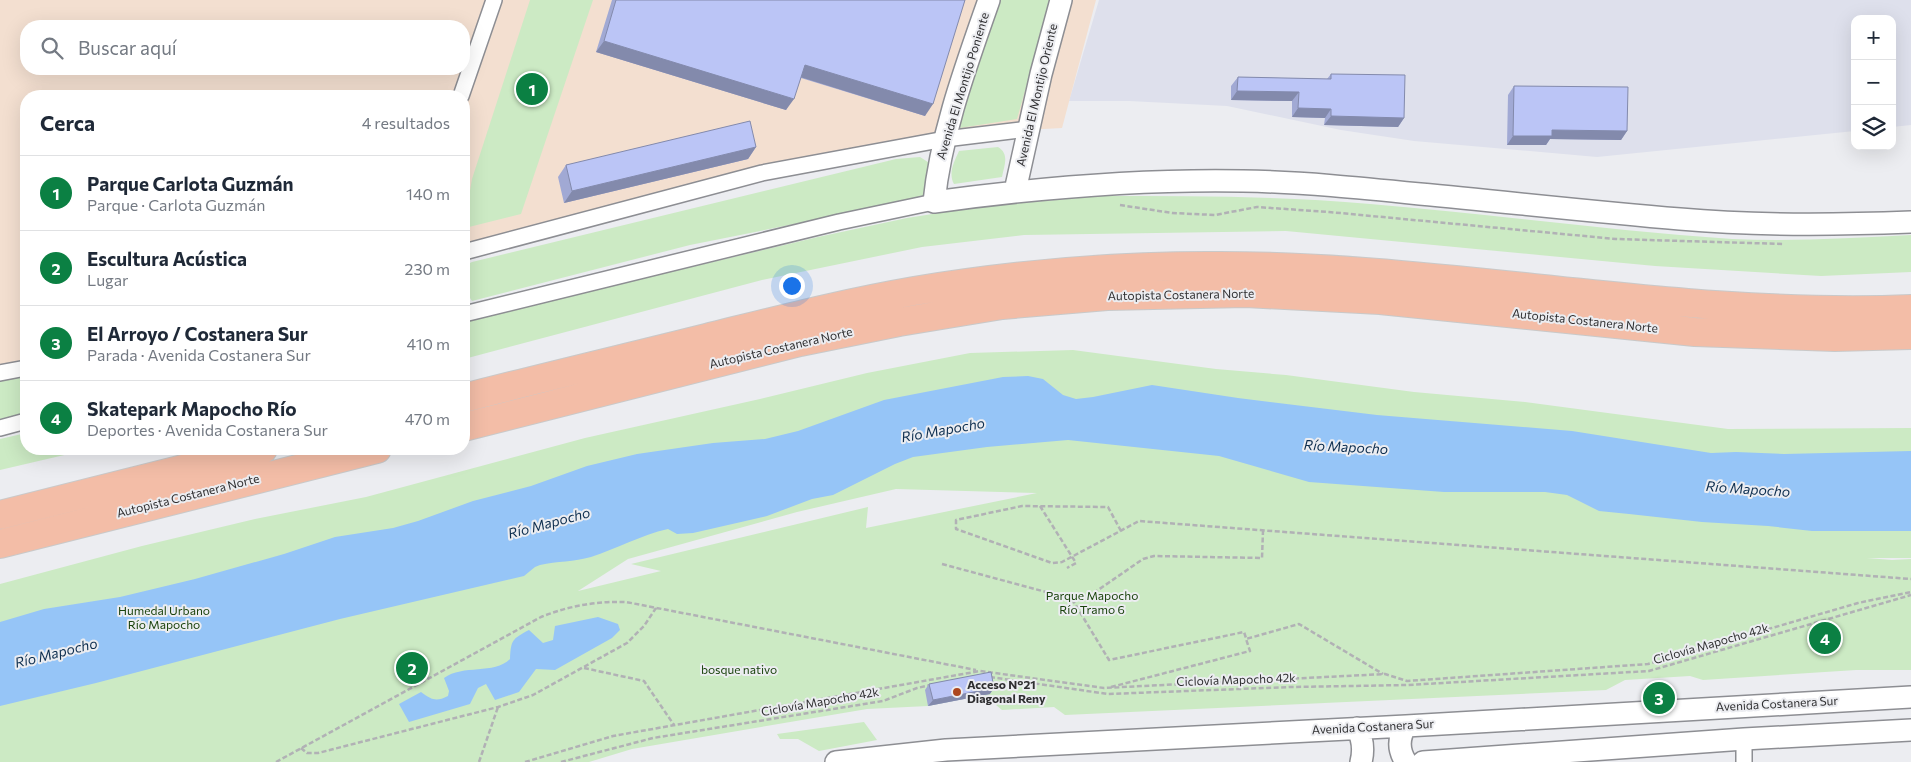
<!DOCTYPE html>
<html lang="es">
<meta charset="utf-8">
<style>
:root{--surface:#fff;--page:#f2f2f3;--text:#1f2937;--muted:#747a83;--line:#e0e1e3;--accent:#0b8043}
body{margin:0;font-family:Commissioner,sans-serif;background:var(--page);color:var(--text)}
.controls{position:absolute;right:15px;top:15px;display:grid;overflow:hidden;border-radius:10px;box-shadow:0 5px 20px #0002}
.controls button{width:45px;height:45px;display:grid;place-items:center;padding:0;border:0;border-bottom:1px solid var(--line);background:var(--surface);color:var(--text);font:25px sans-serif}
.you{position:absolute;left:791px;top:285px;width:18px;height:18px;margin:-12px;border:4px solid #fff;border-radius:50%;background:#1a73e8;box-shadow:0 0 0 8px #1a73e833}
.badge{display:grid;place-items:center;width:32px;height:32px;border-radius:50%;background:var(--accent);color:#fff;font-size:16px;font-weight:700}
.pin{position:absolute;translate:-50% -50%;border:2px solid #fff;box-shadow:0 1px 5px #0006}
.list{margin:0;padding:0;list-style:none}
h2{display:flex;justify-content:space-between;align-items:center;height:65px;margin:0;padding:0 20px;font-size:21px}
h2 small{font-size:16px;font-weight:400;color:var(--muted)}
.list li{display:grid;grid-template-columns:32px 1fr auto;gap:15px;align-items:center;box-sizing:border-box;height:75px;padding:0 20px;border-top:1px solid var(--line)}
.list b{display:block;font-size:19px;white-space:nowrap}
.list p{margin:0;font-size:16px;white-space:nowrap;color:var(--muted)}
.list em{font-size:16px;font-style:normal;color:var(--muted)}
.icon{flex:none;width:28px;height:28px;fill:none;stroke:currentColor;stroke-width:2;stroke-linecap:round;stroke-linejoin:round}
.map{position:relative;flex:none;width:1911px;height:762px;overflow:hidden}
.search{position:absolute;background:var(--surface);box-shadow:0 5px 20px #0002;left:20px;top:20px;width:450px;height:55px;display:flex;align-items:center;gap:12px;box-sizing:border-box;padding:0 18px;border-radius:20px;color:var(--muted);font-size:19px}
.panel{position:absolute;background:var(--surface);box-shadow:0 5px 20px #0002;left:20px;top:90px;width:450px;height:365px;border-radius:20px}
.map>svg:first-child{display:block}
.built{fill:#dee0ec}
.industrial{fill:#f3dfd0;fill-rule:evenodd}
.green{fill:#cceac4;fill-rule:evenodd}
.water{fill:#96c5f7}
.lines{fill:none;stroke-linecap:round;stroke-linejoin:round}
.street-casing{stroke:#8d8e93;stroke-width:18}
.secondary-casing{stroke:#8d8e93;stroke-width:24}
.highway-casing{stroke:#c9c9c9;stroke-width:30}
.path{stroke:#b1b1b5;stroke-width:2.5;stroke-dasharray:5 2.5;stroke-linecap:butt}
.street{stroke:#fff;stroke-width:15}
.secondary{stroke:#fff;stroke-width:21}
.highway{stroke:#f3bda7;stroke-width:28}
.wall{fill:#a1a9d4}
.shaded-wall{fill:#838aac}
.building{fill:#bbc5f6;stroke:#838aac}
.poi-dot{fill:#ad461e;stroke:#ecedf1;stroke-width:2}
.labels{text-anchor:middle;stroke-width:4;stroke-linejoin:round;paint-order:stroke}
.street-label{font-size:12px;fill:#2f2f31;stroke:#ecedf1}
.park-label{font-size:12px;fill:#1a430d;stroke:#ecedf1}
.poi-label{font-size:12px;font-weight:bold;fill:#2f2f31;stroke:#ecedf1;text-anchor:start}
.water-label{font-size:14px;font-style:italic;fill:#0d2e4f;stroke:#ecedf1}
</style>
<div class="map">
<svg width="1911" height="762" viewBox="0 0 1911 762">
<rect width="100%" height="100%" fill="#ecedf1"/>
<path class="built" d="M1099,0H1911V125L1892,127V19H1855V131L1597,157L1414,141L1341,130L1227,106L1129,101H1069Z"/>
<path class="industrial" d="M0,0H1096L1062,128L935,135L464,248V96H26V359L0,365ZM26,26H464V69H26Z"/>
<path class="green" d="M530,0H593L521,214L469,227L466,214L472,179Z
M996,0H1051L1017,119L960,128L959,116Z
M998,147C1010,154 1004,166 1002,177L954,184C948,173 954,162 959,151Z
M920,157L931,164L924,198L690,245L472,301L464,289V266L472,262L896,159Z
M1101,196C1191,196 1280,196 1370,204C1491,214 1611,231 1732,239C1791,242 1851,238 1911,235V272L1821,276L1655,266L1286,231L1024,235L922,247L762,280L464,359V321L818,237L907,218L977,207Z
M1073,350L1216,369L1286,375L1414,392L1525,402L1728,429L1911,428V558H1867L1892,560L1911,559V670H1856L1703,680L1690,676L1625,680L1606,690L1065,715L1054,707L1002,710L984,695L928,706L867,709L632,749L589,762H0V584L142,546L255,519L366,497L585,438L760,399L867,373L970,353ZM896,489L1037,493L866,528L868,507L631,564L661,571L578,591L628,559L797,512Z
M26,374V413L0,419V379Z
M26,433V449H90L0,470V439Z
M864,722L877,740L819,751L798,739H780L777,734Z"/>
<path class="water" d="M1028,376L1043,379L1063,395L1076,399L1093,397L1152,385L1238,398L1377,415L1572,431L1711,453L1736,452L1784,454L1911,451V531H1812L1768,526L1702,522L1629,514L1599,511L1567,495L1545,492H1444L1309,482L1219,456L1068,440L987,447L913,457L895,464L833,495L812,499L767,516L693,533L677,534L668,529C641,535 616,549 591,557C574,562 557,561 540,565L535,567L524,576L340,619L96,683L0,706V622L44,609L120,597L195,579L284,554L335,537L393,528L418,521L473,501L531,486L587,466L637,454L713,443L765,439L798,431L884,400L1003,377Z
M598,617L618,624L620,630L612,638L555,670L536,669L519,692L495,700L486,684L478,688L470,704L409,722L399,704L421,692C432,700 436,702 448,696L449,691L444,678C463,664 494,675 510,659C511,640 512,639 529,630L543,643L553,640L555,626Z"/>
<g class="lines">
<g class="street-casing">
<path id="street" d="M461,96L494,0
M464,252L762,173L945,139L1029,129
M464,314L839,222L934,202
M0,373L26,368
M0,428L26,421
M1744,739V762"/>
</g>
<g class="secondary-casing">
<path id="secondary" d="M989,0C966,66 941,133 934,202C1036,188 1139,179 1243,181C1302,182 1361,188 1420,194C1506,202 1593,212 1680,219C1756,226 1834,225 1911,222
M1015,191L1041,74L1061,0
M1406,726C1398,738 1398,750 1406,762
M1357,728C1363,739 1364,750 1361,762
M836,762L946,750L1406,726L1911,697
M1423,762L1744,739L1911,730"/>
</g>
<g class="highway-casing">
<path id="highway" d="M464,398C545,377 626,358 706,338C775,321 844,303 914,291C1011,275 1109,266 1207,266C1442,264 1675,319 1911,309
M464,427L800,342L899,322L1002,305L1107,296L1246,293L1380,300L1695,332L1835,337L1911,335
M0,515L263,449
M0,544L377,449"/>
</g>
<path class="path" d="M1120,205L1172,213L1215,215L1257,207L1329,212L1616,239L1783,244
M1040,506L1076,563L1067,568
M1121,531L1108,507L1022,506L956,520V529L1052,563L1062,562L1139,521L1911,579
M942,564L1072,599L1088,597L1143,559L1154,556L1262,558L1263,531
M1072,599L1109,660L1244,632L1246,638
M584,668L644,681L674,725
M990,677L1108,694L1291,687L1408,685L1649,671L1911,595
M1111,687L1250,651L1246,639L1299,624L1383,674
M301,748L307,753H318L498,707L533,695L627,643L644,626L656,608
M276,762L541,617C568,606 597,601 626,602L976,670
M479,762L498,707
M525,762L613,736L980,671L1104,688L1385,674L1407,681L1648,664L1858,603L1911,592
M561,762L653,738L883,701L917,688L931,685"/>
<use href="#street" class="street"/>
<use href="#secondary" class="secondary"/>
<use href="#highway" class="highway"/>
</g>
<path class="wall" d="M612,0H965L925,116L801,78L786,110L596,52Z
M1331,74L1404,118L1398,127L1324,125L1325,118L1292,117V101L1231,100V86L1238,77L1327,79Z
M1514,86L1627,131L1621,140L1550,139L1546,145H1507L1508,95Z
M756,147L748,159L564,203L558,177L566,165Z
M929,684L990,694L928,706L925,690Z"/>
<path class="shaded-wall" d="M604,41L794,99L786,110L596,52Z
M805,65L933,104L925,116L797,76Z
M1237,91L1299,92L1292,101L1231,100Z
M1298,108L1331,109L1325,118L1292,117Z
M1331,116L1404,118L1398,127L1324,125Z
M1552,130L1627,131L1621,140L1550,139L1546,145H1507L1513,136Z
M756,147L748,159L564,203L572,191Z
M994,688L990,694L928,706L933,700Z"/>
<path class="building" d="M616,0H965L933,104L805,65L794,99L604,41Z
M1331,74L1405,75L1404,118L1331,116V109L1298,108L1299,92L1237,91L1238,77L1331,79Z
M1514,86L1628,87L1627,131L1552,130V136H1513Z
M750,121L756,147L572,191L566,165Z
M991,672L994,688L933,700L929,684Z"/>
<circle class="poi-dot" cx="957" cy="692" r="5"/>
<g class="labels">
<g class="street-label">
<text transform="translate(963 86) rotate(-73)" y="4">Avenida El Montijo Poniente</text>
<text transform="translate(1037 95) rotate(-77)" y="4">Avenida El Montijo Oriente</text>
<text transform="translate(1181 295) rotate(-1)" y="4">Autopista Costanera Norte</text>
<text transform="translate(1585 321) rotate(6)" y="4">Autopista Costanera Norte</text>
<text transform="translate(781 348) rotate(-13)" y="4">Autopista Costanera Norte</text>
<text transform="translate(188 496) rotate(-14)" y="4">Autopista Costanera Norte</text>
<text transform="translate(1711 644) rotate(-16)" y="4">Ciclovía Mapocho 42k</text>
<text transform="translate(1236 680) rotate(-2)" y="4">Ciclovía Mapocho 42k</text>
<text transform="translate(820 702) rotate(-10)" y="4">Ciclovía Mapocho 42k</text>
<text transform="translate(1777 704) rotate(-3)" y="4">Avenida Costanera Sur</text>
<text transform="translate(1373 727) rotate(-3)" y="4">Avenida Costanera Sur</text>
</g>
<g class="park-label">
<text x="1092" y="600">Parque Mapocho<tspan x="1092" dy="14">Río Tramo 6</tspan></text>
<text x="164" y="615">Humedal Urbano<tspan x="164" dy="14">Río Mapocho</tspan></text>
<text x="739" y="674">bosque nativo</text>
</g>
<g class="poi-label">
<text x="967" y="689">Acceso N°21<tspan x="967" dy="14">Diagonal Reny</tspan></text>
</g>
<g class="water-label">
<text transform="translate(943 430) rotate(-10)" y="5">Río Mapocho</text>
<text transform="translate(1346 447) rotate(3)" y="5">Río Mapocho</text>
<text transform="translate(1748 489) rotate(4)" y="5">Río Mapocho</text>
<text transform="translate(549 523) rotate(-15)" y="5">Río Mapocho</text>
<text transform="translate(56 653) rotate(-14)" y="5">Río Mapocho</text>
</g>
</g>
</svg>
<div class="controls">
<button>+</button>
<button>−</button>
<button><svg class="icon" aria-label="layers" viewBox="0 0 24 24"><path d="M12 4l9 5-9 5-9-5zM3 14l9 5 9-5"/></svg></button>
</div>
<div class="you"></div>
<div class="pin badge" style="left:532px;top:89px">1</div>
<div class="pin badge" style="left:412px;top:668px">2</div>
<div class="pin badge" style="left:1659px;top:698px">3</div>
<div class="pin badge" style="left:1825px;top:638px">4</div>
<div class="search"><svg class="icon" aria-label="search" viewBox="0 0 24 24"><circle cx="10" cy="10" r="6"/><path d="M15 15l6 6"/></svg>Buscar aquí</div>
<section class="panel">
<h2>Cerca<small>4 resultados</small></h2>
<ul class="list">
<li><span class="badge">1</span><div><b>Parque Carlota Guzmán</b><p>Parque · Carlota Guzmán</p></div><em>140 m</em></li>
<li><span class="badge">2</span><div><b>Escultura Acústica</b><p>Lugar</p></div><em>230 m</em></li>
<li><span class="badge">3</span><div><b>El Arroyo / Costanera Sur</b><p>Parada · Avenida Costanera Sur</p></div><em>410 m</em></li>
<li><span class="badge">4</span><div><b>Skatepark Mapocho Río</b><p>Deportes · Avenida Costanera Sur</p></div><em>470 m</em></li>
</ul>
</section>
</div>
